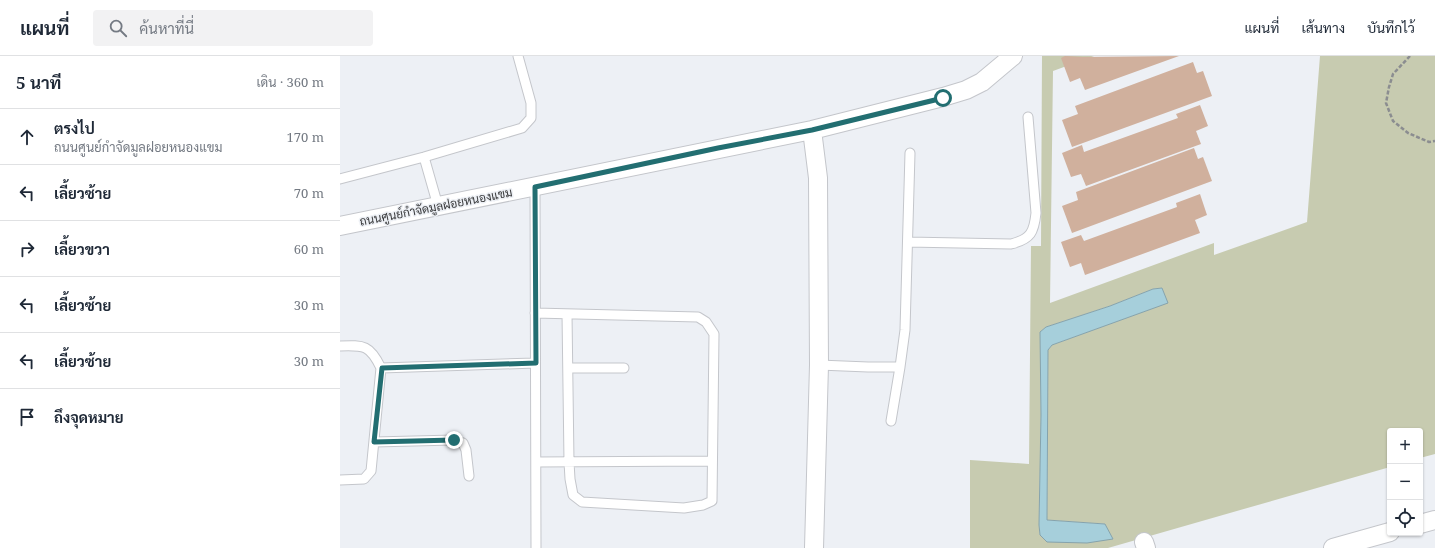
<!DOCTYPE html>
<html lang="th">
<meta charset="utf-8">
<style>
:root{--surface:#fff;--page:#f2f2f3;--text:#1f2937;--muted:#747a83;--line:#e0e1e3}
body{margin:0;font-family:"Noto Serif",Sarabun,serif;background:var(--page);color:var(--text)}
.controls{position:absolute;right:12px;bottom:12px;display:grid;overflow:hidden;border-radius:4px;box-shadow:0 1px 3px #0004}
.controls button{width:36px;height:36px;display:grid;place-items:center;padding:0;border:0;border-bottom:1px solid var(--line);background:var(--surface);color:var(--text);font:20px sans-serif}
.stop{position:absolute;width:12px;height:12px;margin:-9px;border:3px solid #226e71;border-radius:50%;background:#fff}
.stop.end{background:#226e71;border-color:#fff;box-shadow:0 1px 4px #0008}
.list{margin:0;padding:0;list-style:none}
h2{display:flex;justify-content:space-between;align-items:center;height:52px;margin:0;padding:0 16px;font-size:17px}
h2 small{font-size:13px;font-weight:400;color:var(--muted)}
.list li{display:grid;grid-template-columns:26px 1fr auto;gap:12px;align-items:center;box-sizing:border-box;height:56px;padding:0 16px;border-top:1px solid var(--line)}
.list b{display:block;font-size:15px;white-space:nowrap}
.list p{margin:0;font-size:13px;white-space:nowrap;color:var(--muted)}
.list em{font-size:13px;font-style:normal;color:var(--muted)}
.icon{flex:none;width:22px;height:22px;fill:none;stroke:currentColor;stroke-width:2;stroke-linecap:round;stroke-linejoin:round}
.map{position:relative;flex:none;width:1095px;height:492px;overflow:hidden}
header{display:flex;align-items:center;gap:24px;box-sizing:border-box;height:56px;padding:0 20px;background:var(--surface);border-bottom:1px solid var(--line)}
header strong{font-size:19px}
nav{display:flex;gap:22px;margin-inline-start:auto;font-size:14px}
.search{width:280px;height:36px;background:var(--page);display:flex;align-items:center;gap:10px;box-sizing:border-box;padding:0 14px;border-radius:4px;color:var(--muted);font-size:15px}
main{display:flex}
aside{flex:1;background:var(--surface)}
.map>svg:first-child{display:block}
.green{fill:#c7cbb0;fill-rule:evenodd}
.water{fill:#a6cfdb;stroke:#86a3ac}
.building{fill:#d0b09d}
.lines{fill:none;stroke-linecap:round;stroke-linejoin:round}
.service-casing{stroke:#c4c6cb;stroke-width:11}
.minor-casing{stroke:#c4c6cb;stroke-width:20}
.path{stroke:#8b8d90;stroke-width:2.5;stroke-dasharray:4 2;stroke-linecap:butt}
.service{stroke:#fff;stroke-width:9}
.minor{stroke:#fff;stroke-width:18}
.route{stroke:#226e71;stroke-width:5}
.labels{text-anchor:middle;stroke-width:3;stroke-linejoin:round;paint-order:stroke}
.street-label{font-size:12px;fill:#3a3b3d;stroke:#edf0f5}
</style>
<header>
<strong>แผนที่</strong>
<div class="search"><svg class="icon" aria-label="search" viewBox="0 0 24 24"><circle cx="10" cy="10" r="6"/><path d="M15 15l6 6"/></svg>ค้นหาที่นี่</div>
<nav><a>แผนที่</a><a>เส้นทาง</a><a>บันทึกไว้</a></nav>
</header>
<main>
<aside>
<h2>5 นาที<small>เดิน · 360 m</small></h2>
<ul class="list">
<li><svg class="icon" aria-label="ahead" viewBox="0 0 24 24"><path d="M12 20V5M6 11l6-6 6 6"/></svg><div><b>ตรงไป</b><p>ถนนศูนย์กำจัดมูลฝอยหนองแขม</p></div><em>170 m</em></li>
<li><svg class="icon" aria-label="left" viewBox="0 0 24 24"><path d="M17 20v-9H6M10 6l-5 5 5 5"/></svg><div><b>เลี้ยวซ้าย</b></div><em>70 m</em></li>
<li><svg class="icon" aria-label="right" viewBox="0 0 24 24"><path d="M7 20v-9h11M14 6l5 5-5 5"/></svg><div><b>เลี้ยวขวา</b></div><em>60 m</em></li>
<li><svg class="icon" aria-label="left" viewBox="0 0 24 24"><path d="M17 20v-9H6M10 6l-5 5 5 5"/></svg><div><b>เลี้ยวซ้าย</b></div><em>30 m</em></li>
<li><svg class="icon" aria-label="left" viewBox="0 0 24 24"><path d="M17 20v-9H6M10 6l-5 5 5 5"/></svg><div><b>เลี้ยวซ้าย</b></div><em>30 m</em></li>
<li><svg class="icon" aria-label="arrive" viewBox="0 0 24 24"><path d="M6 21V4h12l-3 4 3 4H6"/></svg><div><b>ถึงจุดหมาย</b></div></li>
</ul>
</aside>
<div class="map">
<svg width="1095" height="492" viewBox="0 0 1095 492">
<rect width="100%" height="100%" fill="#edf0f5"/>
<path class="green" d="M702,0H754L713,15L710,247L874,187V199L967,166L980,0H1095V398L1080,402V375H1050V411L768,492H630V404L689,408L691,190H701ZM822,232L827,247L712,289L708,294L707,464L765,468L700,479L699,469L701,359L700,276L706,271L770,250L813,233Z"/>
<path class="water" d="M822,232L828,247L712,289L708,294L707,464L765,468L773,483L747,487L707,486L700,479L699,469L701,359L700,276L706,271L770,250L813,233Z"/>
<path class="building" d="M725,0L743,1L839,0L745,34L740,22L730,26L721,2Z
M853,6L857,17L863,15L872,40L732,91L722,64L738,58L735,50Z
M860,49L868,70L856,75L861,88L746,130L741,118L731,121L722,97L742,89L744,96L838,62L836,58Z
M854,92L858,103L863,101L872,125L732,177L722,150L738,144L736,136Z
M860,138L867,159L855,164L860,177L745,219L741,207L730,211L721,186L741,179L744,185L837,151L836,147Z"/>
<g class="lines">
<g class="service-casing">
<path id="service" d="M84,101L98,150
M0,123L84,101L182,72L191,62V47L178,0
M195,131L196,492
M568,186L671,188C691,183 694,176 696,157L688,61
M195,257L358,261L366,266L374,278L372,445L363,449L344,452L242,446L233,439L230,423L229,406L227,258
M0,290C24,289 30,289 41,312L31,415L24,423L0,424
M479,309L528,311H560L565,274L570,97
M41,312L195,307
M228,312H284
M551,365L560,311
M34,386L114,384L123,387L126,394L129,420
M196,406L371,405"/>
</g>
<g class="minor-casing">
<path id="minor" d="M472,74L478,122L479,309L474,492
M0,170L472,74L603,41L626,34L642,26L673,0
M1080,468L1095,464
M804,486L806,492
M993,492L1050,476"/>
</g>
<path class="path" d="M1070,0L1053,18L1049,31L1046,47L1053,65L1068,77L1089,86L1095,85"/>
<use href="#service" class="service"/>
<use href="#minor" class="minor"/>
</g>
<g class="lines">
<path class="route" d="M114,384L34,386L42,312L196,307L195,131L378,92L472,74L603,42"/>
</g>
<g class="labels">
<g class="street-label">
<text transform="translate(96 151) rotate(-11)" y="4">ถนนศูนย์กำจัดมูลฝอยหนองแขม</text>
</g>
</g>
</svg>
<div class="controls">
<button>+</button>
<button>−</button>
<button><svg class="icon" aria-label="locate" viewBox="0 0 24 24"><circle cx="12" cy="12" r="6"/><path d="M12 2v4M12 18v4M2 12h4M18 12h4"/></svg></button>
</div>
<div class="stop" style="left:603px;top:42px"></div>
<div class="stop end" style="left:114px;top:384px"></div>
</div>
</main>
